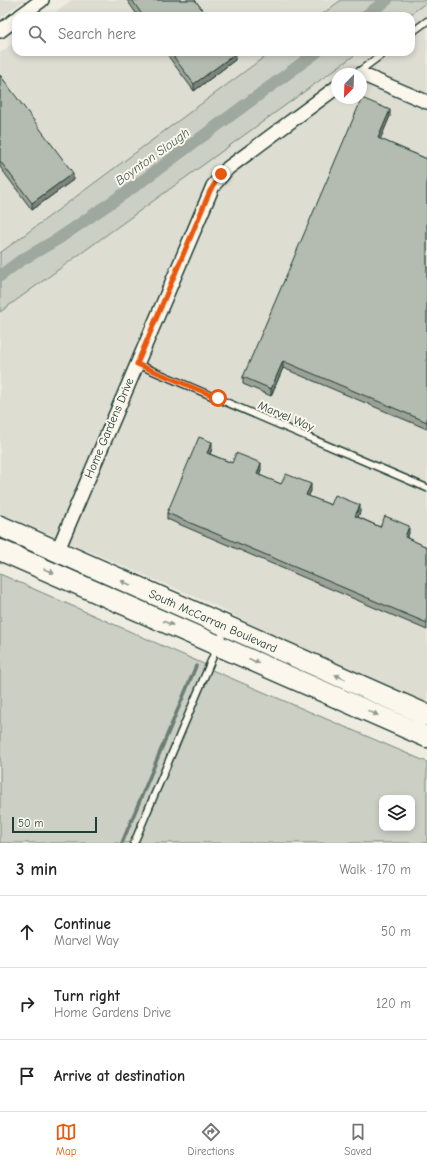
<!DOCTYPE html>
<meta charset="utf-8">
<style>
:root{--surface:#fff;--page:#f2f2f2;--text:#222;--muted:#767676;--line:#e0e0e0;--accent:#ea580c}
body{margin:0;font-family:"Comic Neue",sans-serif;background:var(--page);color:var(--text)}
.controls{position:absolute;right:12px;bottom:12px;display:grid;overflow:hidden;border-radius:8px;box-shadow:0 2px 6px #0003}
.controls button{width:36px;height:36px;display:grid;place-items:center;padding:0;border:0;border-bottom:1px solid var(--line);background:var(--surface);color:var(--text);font:20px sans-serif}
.compass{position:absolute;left:331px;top:68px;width:36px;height:36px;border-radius:50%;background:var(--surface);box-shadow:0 2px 6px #0003;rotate:203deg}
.scale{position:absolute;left:12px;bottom:10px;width:85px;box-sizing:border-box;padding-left:4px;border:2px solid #1f3d34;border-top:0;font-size:11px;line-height:14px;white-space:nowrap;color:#1f3d34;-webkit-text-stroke:3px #fbf7ec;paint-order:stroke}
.stop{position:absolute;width:12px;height:12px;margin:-9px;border:3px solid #ea580c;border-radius:50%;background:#fff}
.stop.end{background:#ea580c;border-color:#fff;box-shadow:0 1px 4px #0008}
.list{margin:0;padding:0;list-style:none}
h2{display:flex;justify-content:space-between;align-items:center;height:52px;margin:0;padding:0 16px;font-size:17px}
h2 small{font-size:13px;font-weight:400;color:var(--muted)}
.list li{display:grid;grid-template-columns:26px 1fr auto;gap:12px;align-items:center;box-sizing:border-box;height:72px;padding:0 16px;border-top:1px solid var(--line)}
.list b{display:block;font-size:15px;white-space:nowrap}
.list p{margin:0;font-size:13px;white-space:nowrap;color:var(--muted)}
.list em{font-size:13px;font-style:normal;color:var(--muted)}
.icon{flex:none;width:22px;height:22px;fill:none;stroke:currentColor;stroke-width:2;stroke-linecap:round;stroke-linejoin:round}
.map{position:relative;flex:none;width:427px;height:843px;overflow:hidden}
.search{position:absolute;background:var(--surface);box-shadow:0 2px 6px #0003;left:12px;right:12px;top:12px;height:44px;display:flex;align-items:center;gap:10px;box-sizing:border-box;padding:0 14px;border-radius:12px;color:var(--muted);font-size:15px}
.sheet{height:268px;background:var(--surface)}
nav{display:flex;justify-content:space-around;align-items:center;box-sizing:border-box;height:56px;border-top:1px solid var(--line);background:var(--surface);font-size:11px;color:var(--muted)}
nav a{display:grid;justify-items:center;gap:2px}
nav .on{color:var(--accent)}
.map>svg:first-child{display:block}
.built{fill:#ddddd2;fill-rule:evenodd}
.green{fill:#cbcfc4;stroke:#75867c;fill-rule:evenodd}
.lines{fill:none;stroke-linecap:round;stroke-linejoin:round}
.stream{stroke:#6c7d74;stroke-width:3.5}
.canal{stroke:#9fa89f;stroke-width:12}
.lane-casing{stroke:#1f3d34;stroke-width:9}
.street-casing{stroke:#1f3d34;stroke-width:16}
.primary-casing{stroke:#1f3d34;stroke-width:23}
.lane{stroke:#fbf7ec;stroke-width:6}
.street{stroke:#fbf7ec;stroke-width:13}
.primary{stroke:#fbf7ec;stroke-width:20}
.wall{fill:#9ba197;stroke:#1f3d34}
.shaded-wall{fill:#7e837b;stroke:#1f3d34}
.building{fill:#b4bbb0;stroke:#1f3d34}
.oneway{fill:#8d9a90}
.route{stroke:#ea580c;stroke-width:5}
.labels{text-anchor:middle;stroke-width:4;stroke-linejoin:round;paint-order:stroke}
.street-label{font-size:12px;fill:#1f3d34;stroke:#fbf7ec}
.water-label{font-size:13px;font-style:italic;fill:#455d54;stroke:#fbf7ec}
</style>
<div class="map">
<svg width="427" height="843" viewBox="0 0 427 843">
<rect width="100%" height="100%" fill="#eeece1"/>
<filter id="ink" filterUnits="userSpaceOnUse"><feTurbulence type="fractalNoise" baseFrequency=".025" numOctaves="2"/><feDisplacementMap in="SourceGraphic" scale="8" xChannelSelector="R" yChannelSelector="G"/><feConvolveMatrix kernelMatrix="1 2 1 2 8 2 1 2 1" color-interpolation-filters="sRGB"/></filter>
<g filter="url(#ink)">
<path class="built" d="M0,0H25L0,18Z
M72,0H341L320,16H50Z
M427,0V704L288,643L214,605L0,513V303L342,52H411V16H391ZM337,74H361V98H337Z
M16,41V52H271L0,253V53Z"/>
<path class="green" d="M341,0H427V2L408,16H320Z
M271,52H359L0,312V253Z
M0,574L206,665L205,667L427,762V843H0ZM382,798H412V828H382Z"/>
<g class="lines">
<path class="stream" d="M122,843L196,666"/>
<path class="canal" d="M365,16L387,0
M0,276L20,261L58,239L138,184L317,52"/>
<g class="lane-casing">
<path id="lane" d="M411,33L427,21
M357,73L385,52
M137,364L427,488
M134,843L225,628"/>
</g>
<g class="street-casing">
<path id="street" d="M20,16L42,0
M0,31L16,19
M361,74L427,102
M57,552L213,186L228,168L337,87"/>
</g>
<g class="primary-casing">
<path id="primary" d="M0,526L427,715
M0,550L427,737"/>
</g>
<use href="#lane" class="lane"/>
<use href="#street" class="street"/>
<use href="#primary" class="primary"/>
</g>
<path class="wall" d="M127,0H195L207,16H138Z
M165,52H233L235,60L194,91Z
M0,75L73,180L32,210L0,167Z
M390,116L380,139L427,159V429L283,368L271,396L243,384V377Z
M212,449L210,454L232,463L261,470L259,475L281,484L311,491L308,496L331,505L360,512L358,517L380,527L409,533L407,538L427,547V630L167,519V513Z"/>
<path class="shaded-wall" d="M235,54V60L194,91V84Z
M390,110V116L378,145V138Z
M73,173V180L32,210V203Z
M283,361V368L271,396V389Z
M212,442V449L207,460V453Z
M261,463V470L257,481V474Z
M311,484V491L306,502V495Z
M360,505V512L355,523V516Z
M409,526V533L405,544V537Z"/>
<path class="building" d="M132,0H195L207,16H143Z
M170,52H233L235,54L194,84Z
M0,75L73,173L32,203L0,161Z
M362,98L390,110L378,138L427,159V422L283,361L271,389L243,377Z
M199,437L212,442L207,453L232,463L236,453L261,463L257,474L281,484L286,474L311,484L306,495L331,505L335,495L360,505L355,516L380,527L385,516L409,526L405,537L427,547V623L167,513Z"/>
<defs><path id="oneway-solid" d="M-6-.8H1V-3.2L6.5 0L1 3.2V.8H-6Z"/></defs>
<g class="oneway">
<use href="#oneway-solid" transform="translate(49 571) rotate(23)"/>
<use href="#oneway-solid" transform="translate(126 583) rotate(-156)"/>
<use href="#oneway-solid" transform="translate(168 623) rotate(23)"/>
<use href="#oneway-solid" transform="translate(254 661) rotate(24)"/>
<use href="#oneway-solid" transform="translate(340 677) rotate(-156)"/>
<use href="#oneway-solid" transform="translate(373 713) rotate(24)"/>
</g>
</g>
<g class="lines" filter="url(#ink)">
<path class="route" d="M218,398L137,364L210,191L221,174"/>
</g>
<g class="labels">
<g class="street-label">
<text transform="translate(286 416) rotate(23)" y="4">Marvel Way</text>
<text transform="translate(109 428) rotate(-67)" y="4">Home Gardens Drive</text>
<text transform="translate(213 621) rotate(24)" y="4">South McCarran Boulevard</text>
</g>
<g class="water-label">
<text transform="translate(152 156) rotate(-36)" y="5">Boynton Slough</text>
</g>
</g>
</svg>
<div class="controls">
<button><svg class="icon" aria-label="layers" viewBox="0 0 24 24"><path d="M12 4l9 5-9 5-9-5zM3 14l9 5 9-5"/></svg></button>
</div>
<svg class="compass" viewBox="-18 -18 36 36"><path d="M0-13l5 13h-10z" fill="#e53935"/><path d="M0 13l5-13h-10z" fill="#767676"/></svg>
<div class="scale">50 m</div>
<div class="stop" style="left:218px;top:398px"></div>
<div class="stop end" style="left:221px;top:174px"></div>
<div class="search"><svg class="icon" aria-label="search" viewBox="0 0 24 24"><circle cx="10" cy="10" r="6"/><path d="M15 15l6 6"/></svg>Search here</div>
</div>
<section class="sheet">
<h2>3 min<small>Walk · 170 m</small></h2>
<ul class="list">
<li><svg class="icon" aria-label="ahead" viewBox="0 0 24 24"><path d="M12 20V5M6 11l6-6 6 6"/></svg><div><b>Continue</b><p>Marvel Way</p></div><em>50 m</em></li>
<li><svg class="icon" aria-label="right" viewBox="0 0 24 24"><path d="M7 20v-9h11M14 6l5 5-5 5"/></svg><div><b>Turn right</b><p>Home Gardens Drive</p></div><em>120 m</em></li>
<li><svg class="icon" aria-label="arrive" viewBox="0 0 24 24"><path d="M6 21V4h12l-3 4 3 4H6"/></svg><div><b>Arrive at destination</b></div></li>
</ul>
</section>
<nav>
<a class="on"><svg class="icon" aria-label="map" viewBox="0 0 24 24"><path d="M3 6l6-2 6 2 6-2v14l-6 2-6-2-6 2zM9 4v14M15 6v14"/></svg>Map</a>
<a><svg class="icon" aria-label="directions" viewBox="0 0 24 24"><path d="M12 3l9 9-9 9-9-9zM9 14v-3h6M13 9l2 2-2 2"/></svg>Directions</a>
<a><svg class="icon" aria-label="saved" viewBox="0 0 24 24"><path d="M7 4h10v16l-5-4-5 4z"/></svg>Saved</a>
</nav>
